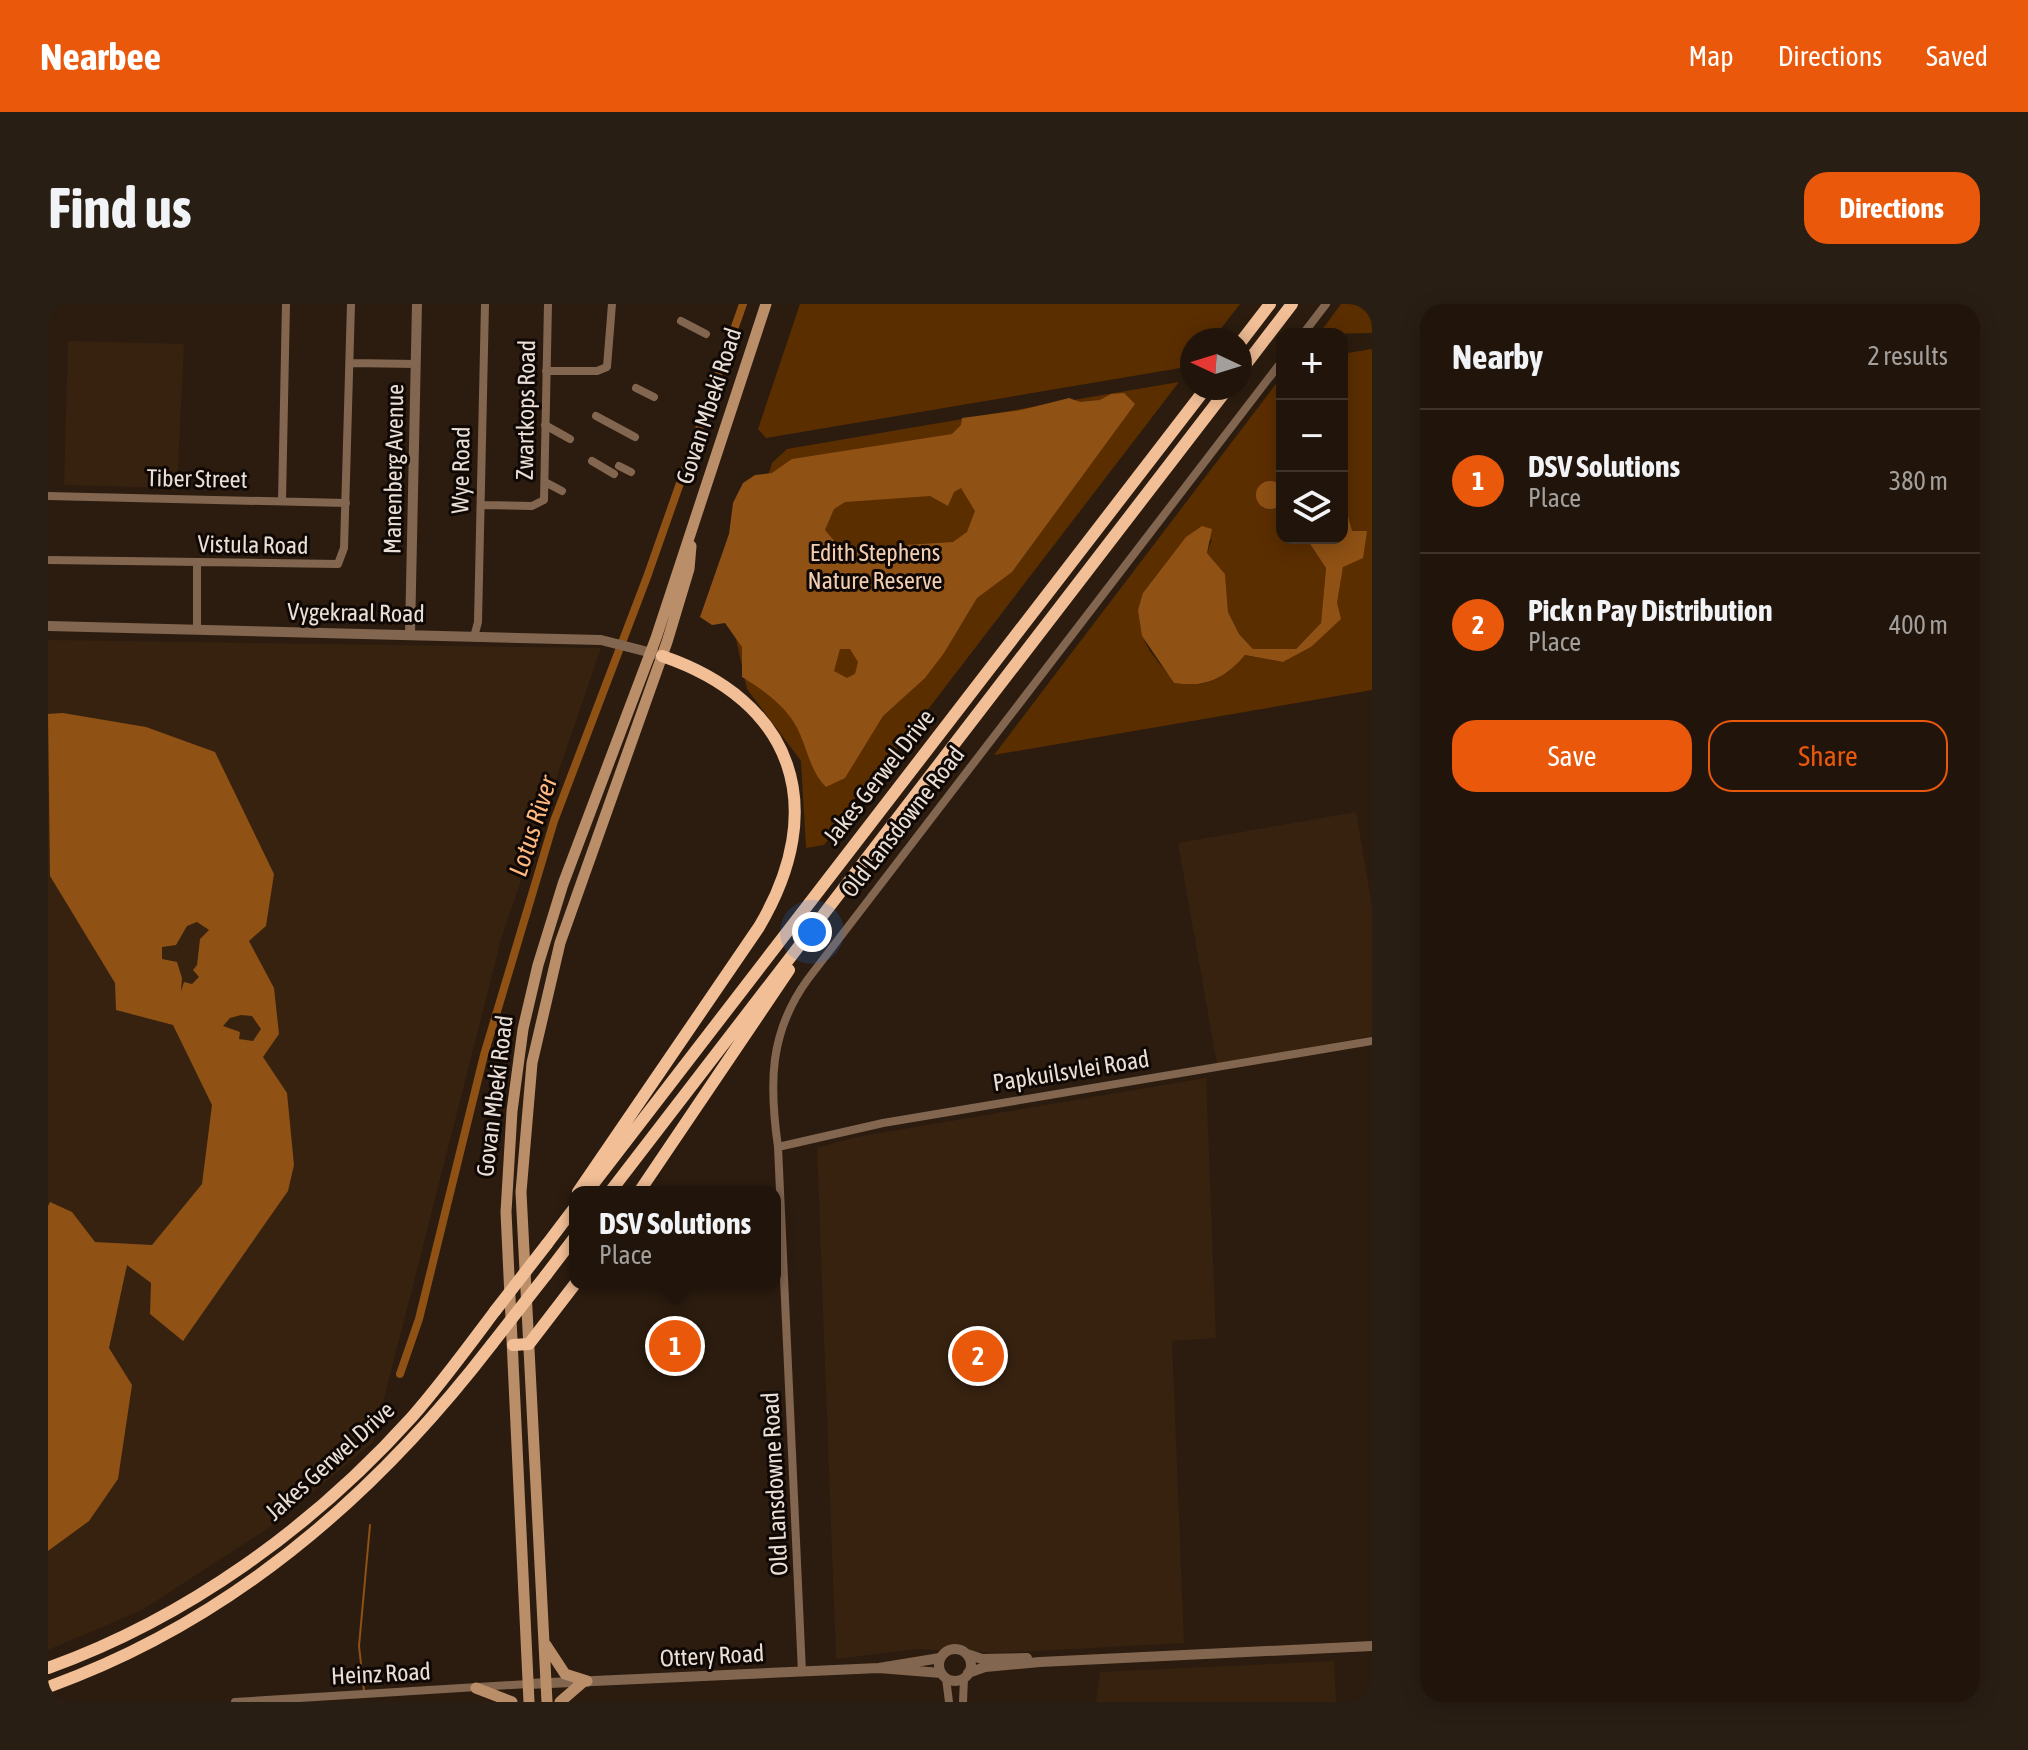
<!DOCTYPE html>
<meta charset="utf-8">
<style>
:root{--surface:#21150b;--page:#291e14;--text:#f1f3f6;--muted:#a29f9d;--line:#3e342c;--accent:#ea580c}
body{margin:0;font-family:"Asap Condensed",sans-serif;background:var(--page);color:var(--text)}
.controls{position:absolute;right:24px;top:24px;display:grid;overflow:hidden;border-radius:16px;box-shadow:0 4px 20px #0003}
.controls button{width:72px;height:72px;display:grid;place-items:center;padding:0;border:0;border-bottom:2px solid var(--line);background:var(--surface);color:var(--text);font:40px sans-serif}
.compass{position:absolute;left:1132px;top:24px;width:72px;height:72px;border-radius:50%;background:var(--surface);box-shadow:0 4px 20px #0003;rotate:274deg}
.you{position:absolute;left:764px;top:628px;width:28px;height:28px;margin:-20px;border:6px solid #fff;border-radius:50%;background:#1a73e8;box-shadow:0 0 0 12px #1a73e833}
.badge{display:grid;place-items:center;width:52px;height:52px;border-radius:50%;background:var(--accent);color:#fff;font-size:26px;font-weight:700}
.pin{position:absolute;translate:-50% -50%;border:4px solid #fff;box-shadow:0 2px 8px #0006}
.popup{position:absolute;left:521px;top:882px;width:212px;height:104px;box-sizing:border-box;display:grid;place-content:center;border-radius:16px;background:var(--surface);filter:drop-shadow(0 2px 6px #0005);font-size:26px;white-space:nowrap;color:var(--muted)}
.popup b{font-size:30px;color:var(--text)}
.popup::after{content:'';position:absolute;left:50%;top:100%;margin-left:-16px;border:16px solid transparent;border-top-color:var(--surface)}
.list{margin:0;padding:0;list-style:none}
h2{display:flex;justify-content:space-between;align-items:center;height:104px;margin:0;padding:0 32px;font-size:34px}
h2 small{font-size:26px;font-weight:400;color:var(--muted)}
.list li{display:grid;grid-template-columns:52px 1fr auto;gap:24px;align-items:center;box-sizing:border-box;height:144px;padding:0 32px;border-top:2px solid var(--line)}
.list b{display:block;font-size:30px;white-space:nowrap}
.list p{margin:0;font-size:26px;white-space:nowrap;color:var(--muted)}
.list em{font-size:26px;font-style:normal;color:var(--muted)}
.actions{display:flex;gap:16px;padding:24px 32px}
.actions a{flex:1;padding:18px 0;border:2px solid var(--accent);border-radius:24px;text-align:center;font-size:28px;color:var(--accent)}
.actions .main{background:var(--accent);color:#fff}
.icon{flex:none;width:44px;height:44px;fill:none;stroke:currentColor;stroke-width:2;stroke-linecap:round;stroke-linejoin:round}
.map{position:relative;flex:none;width:1324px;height:1398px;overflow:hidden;border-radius:24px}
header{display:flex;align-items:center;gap:48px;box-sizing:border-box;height:112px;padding:0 40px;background:var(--accent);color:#fff}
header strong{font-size:38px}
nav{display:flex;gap:44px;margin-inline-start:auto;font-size:28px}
.intro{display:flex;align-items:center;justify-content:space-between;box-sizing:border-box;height:192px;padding:0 48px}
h1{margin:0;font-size:56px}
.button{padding:20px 36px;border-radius:24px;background:var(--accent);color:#fff;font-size:28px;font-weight:700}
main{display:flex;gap:48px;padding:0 48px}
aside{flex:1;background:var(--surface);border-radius:24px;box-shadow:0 4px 20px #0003}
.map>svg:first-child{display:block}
.built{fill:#372210}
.green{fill:#5b2e00}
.water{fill:#8f5114;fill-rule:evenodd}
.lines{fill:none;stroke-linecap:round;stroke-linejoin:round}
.stream{stroke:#8f5114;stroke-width:2}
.canal{stroke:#8f5114;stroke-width:8}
.minor{stroke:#826650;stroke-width:8}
.tertiary{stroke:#826650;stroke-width:10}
.secondary{stroke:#bb8e6a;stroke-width:11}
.trunk{stroke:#f1be96;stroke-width:12}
.trunk-bridge{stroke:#f1be96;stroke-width:12}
.labels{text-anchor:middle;stroke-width:6;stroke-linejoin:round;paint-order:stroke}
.street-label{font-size:24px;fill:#eadfd6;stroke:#0f0804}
.park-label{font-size:24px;fill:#f2ceb2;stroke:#0f0804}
.water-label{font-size:26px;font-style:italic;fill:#ffb87e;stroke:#0f0804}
</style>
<header>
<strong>Nearbee</strong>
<nav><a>Map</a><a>Directions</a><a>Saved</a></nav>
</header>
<div class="intro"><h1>Find us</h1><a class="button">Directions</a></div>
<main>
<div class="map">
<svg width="1324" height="1398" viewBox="0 0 1324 1398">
<rect width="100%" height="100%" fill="#2c1c0f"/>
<path class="built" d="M20,37L136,40L129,184L16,181Z
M0,336L553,344L454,632L325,1138L225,1221L94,1306L0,1346Z
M1308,508L1324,602V732L1169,760L1130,539Z
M1158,774L1168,1034L1124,1037L1136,1339L947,1349L869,1345L788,1355L769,844L808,833Z
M1286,1357L1288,1398H1048L1052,1368Z"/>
<path class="green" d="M752,0H1192L1164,36H1144V62L718,134L710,125Z
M1293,0H1324V29L1271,30Z
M1324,45V386L946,451L1234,72V180L1230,177L1214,204L1234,201V234H1258L1278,264L1273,319L1248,345H1205L1191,330L1180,308L1177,270L1159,249L1164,235C1125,261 1081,278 1095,332C1099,348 1118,365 1126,379C1158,384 1176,376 1196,351L1235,358L1263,343L1289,299L1295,262L1319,228L1303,227L1298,205L1294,203V50Z
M1131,78L776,541L758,544L753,457L699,385L680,298L724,159L739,145Z"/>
<path class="water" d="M1076,89L1087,100L964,268L929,294L896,349L877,374L835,412L797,474L778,483C759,464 759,436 743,414C731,397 712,384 694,373V343L677,319L664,321L652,313L681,230L685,199L695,179L707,171L724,169L744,155L904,130L913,121L914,114L973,106L1021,94L1032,98L1052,96L1063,90ZM913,184L927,207L919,228L905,238L793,245L777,226L786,205L797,198L882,192L900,202L906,188ZM792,345H802L810,358L807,370L799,374L786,367Z
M1208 191a14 14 0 1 1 28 0a14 14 0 1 1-28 0Z
M1294,203L1298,205L1304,227H1319L1315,254L1295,263L1289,299L1293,315L1263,343L1235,358L1197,351C1176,375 1158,384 1126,379L1094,332L1090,306L1095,289L1138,233L1154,222L1164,225L1159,249L1177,270L1180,308L1191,330L1205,345H1248L1273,319L1278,264L1258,234H1294Z
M15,409L98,423L167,448L226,570L218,622L201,637L226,684L231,730L215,753L239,789L246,861L240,887L135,1037L102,1010L103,979L79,961L61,1044L84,1081L70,1175L41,1217L0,1247V902L2,898L24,908L47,938L104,941L154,880L164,801L125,721L68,706L67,679L2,572L0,410ZM149,618L161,626L152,635L149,661L145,666L151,673L144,680L136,678L133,687L134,674L129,658L114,655V643L128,641L139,622ZM193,711L204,712L213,725L205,737L191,735L192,728L175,722L182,714Z"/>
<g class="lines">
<path class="stream" d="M316,1387L311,1342L322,1221"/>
<path class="canal" d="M352,1070L371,1015L436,751L506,517L599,273L695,0"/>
<path class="minor" d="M633,17L658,30
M1255,30L1278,0
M302,59L368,60
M498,67H549L559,63L564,0
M588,84L606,93
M548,112L587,133
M497,121L522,135
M544,157L566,170
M571,162L583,168
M497,178L514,187
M0,192L298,199
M234,197L238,0
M433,201L484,202L496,196L500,0
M0,256L290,260L296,244L303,0
M149,326V260
M426,333L430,318L437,0
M730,843L835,819L1324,737
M754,1368L730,843C721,780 721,728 760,675L1234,57
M898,1374L901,1398
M187,1398L480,1380
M915,1398L916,1374"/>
<path class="tertiary" d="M0,322L553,336L608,350
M362,330L369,0
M891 1361a16 16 0 1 1 32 0a16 16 0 1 1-32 0Z
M919,1350L934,1355L979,1354
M831,1364L892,1354
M920,1369L937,1363L992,1358L1324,1342
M480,1380L831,1364L893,1369"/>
<path class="secondary" d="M498,1341L517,1370L539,1377
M428,1384L464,1398
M481,1398L458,908L464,807L475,725L490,661L515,580L608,334L718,0
M499,1398L473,888L484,759L512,639L619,338L641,265L643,242
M512,1398L535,1378"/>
<path class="trunk" d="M1192,39L1222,0
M1192,68L1244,0
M530,888L711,623C782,503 746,397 614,352
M539,888L1158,84
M562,888L1180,84
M591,888L741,666
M499,940L527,903
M498,971L527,933
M465,1041L481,1040L527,980
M0,1364C139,1314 265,1223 364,1113C393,1080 420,1043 447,1007
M0,1383C182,1318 328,1191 444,1040"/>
<path class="trunk-bridge" d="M447,1007L499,940
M444,1040L498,971"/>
</g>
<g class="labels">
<g class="street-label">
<text transform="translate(661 102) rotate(-72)" y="8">Govan Mbeki Road</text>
<text transform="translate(478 106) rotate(-89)" y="8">Zwartkops Road</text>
<text transform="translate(346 165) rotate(-89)" y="8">Manenberg Avenue</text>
<text transform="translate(413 166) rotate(-89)" y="8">Wye Road</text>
<text transform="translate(149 175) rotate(1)" y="8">Tiber Street</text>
<text transform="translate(205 241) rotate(1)" y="8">Vistula Road</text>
<text transform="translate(308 309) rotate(1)" y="8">Vygekraal Road</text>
<text transform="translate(831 473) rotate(-52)" y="8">Jakes Gerwel Drive</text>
<text transform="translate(855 518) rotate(-52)" y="8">Old Lansdowne Road</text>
<text transform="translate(1023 767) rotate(-9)" y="8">Papkuilsvlei Road</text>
<text transform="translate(447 792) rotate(-83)" y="8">Govan Mbeki Road</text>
<text transform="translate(282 1157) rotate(-42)" y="8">Jakes Gerwel Drive</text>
<text transform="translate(727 1180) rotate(-93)" y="8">Old Lansdowne Road</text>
<text transform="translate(664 1352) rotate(-3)" y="8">Ottery Road</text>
<text transform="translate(333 1370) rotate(-3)" y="8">Heinz Road</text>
</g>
<g class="park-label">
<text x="827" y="257">Edith Stephens<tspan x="827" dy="28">Nature Reserve</tspan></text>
</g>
<g class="water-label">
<text transform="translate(485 522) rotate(-72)" y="9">Lotus River</text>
</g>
</g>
</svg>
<div class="controls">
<button>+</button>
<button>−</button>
<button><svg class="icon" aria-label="layers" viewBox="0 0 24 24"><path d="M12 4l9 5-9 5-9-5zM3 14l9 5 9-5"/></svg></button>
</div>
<svg class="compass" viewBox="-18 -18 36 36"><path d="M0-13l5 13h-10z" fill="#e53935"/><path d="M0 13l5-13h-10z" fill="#a29f9d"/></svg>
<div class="you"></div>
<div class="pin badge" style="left:627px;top:1042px">1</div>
<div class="popup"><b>DSV Solutions</b>Place</div>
<div class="pin badge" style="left:930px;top:1052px">2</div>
</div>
<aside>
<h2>Nearby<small>2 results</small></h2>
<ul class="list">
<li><span class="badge">1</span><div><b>DSV Solutions</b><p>Place</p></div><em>380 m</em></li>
<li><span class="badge">2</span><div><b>Pick n Pay Distribution</b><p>Place</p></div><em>400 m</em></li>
</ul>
<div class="actions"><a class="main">Save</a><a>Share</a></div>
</aside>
</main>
